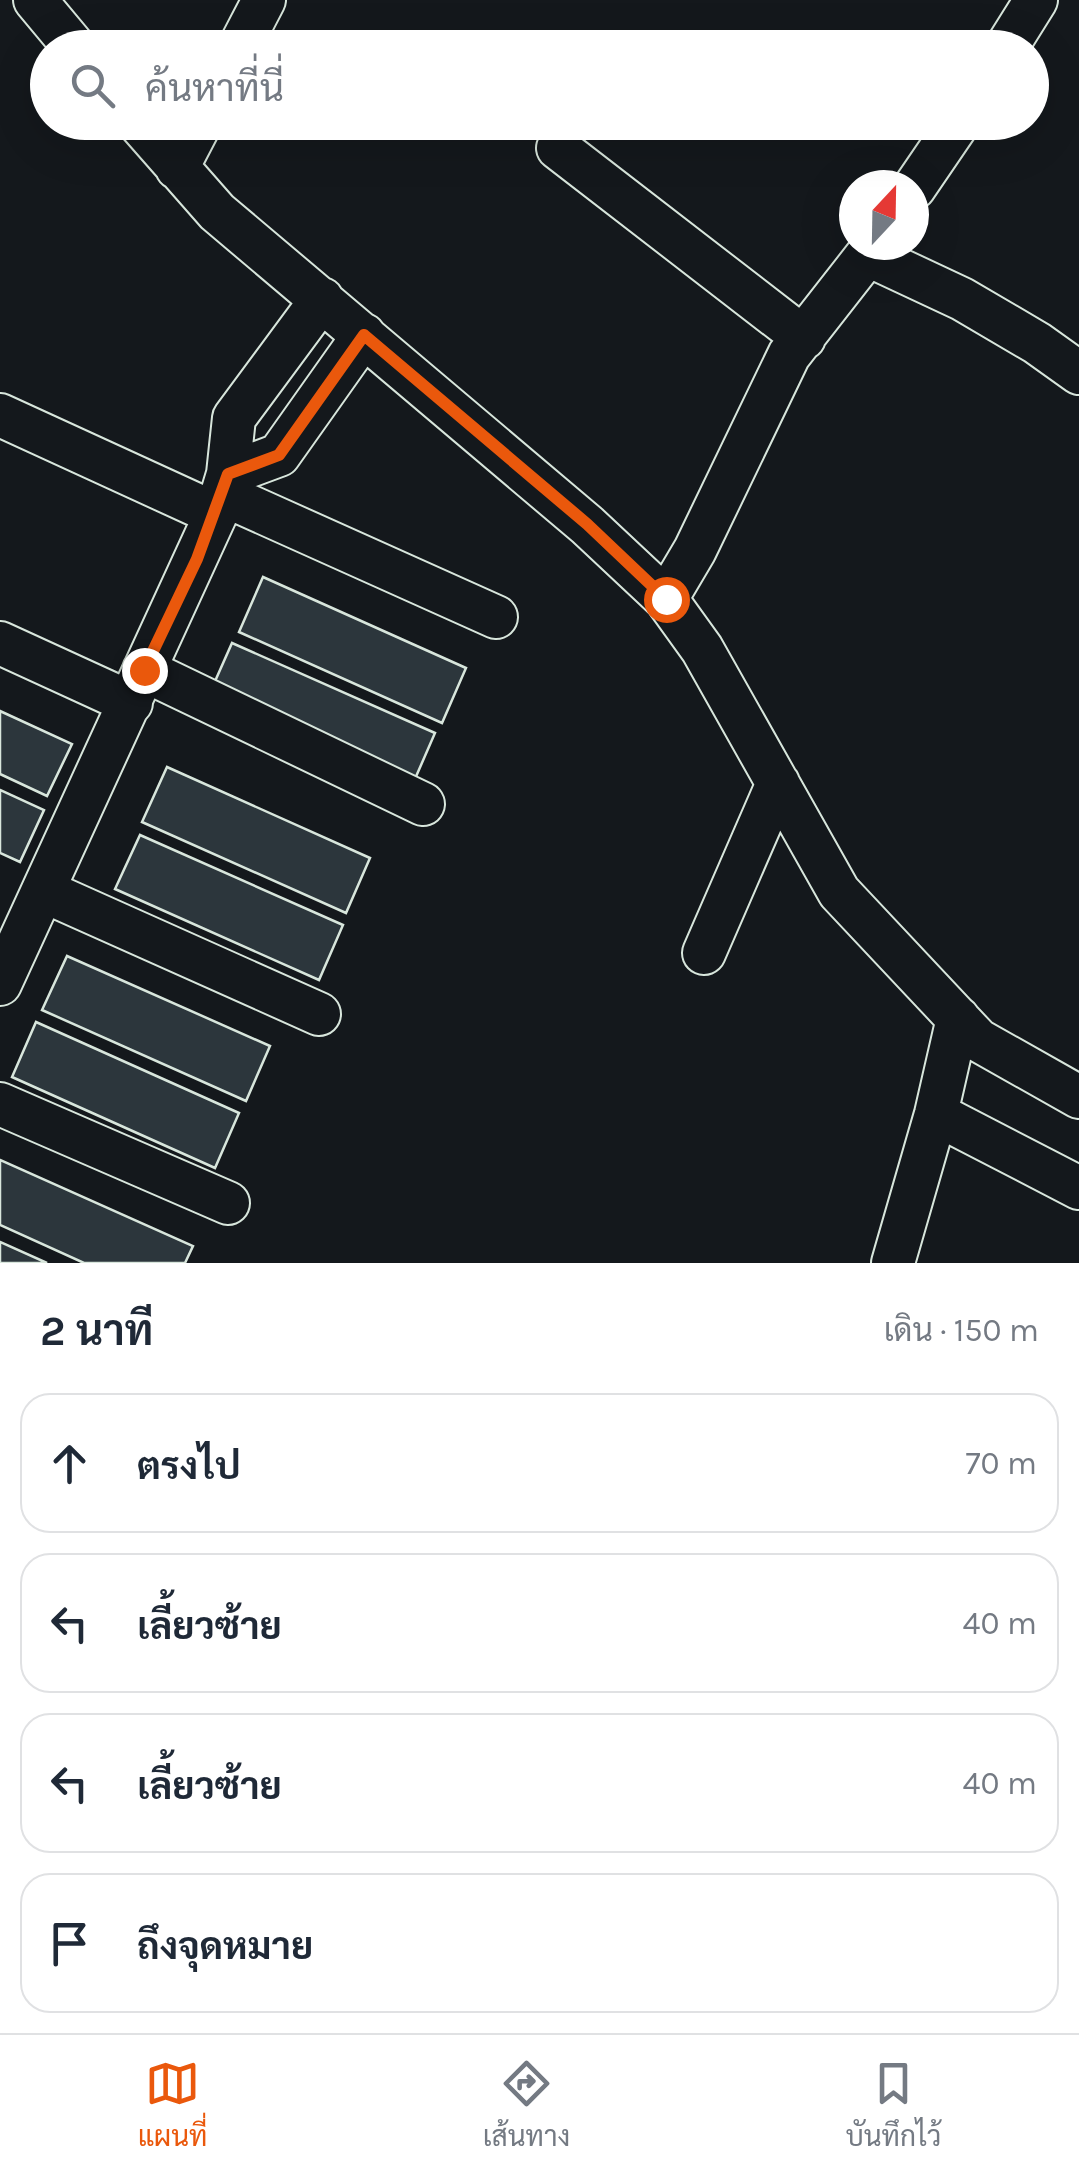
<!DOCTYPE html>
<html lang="th">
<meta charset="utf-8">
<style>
:root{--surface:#fff;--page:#f2f2f3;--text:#1f2937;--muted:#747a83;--line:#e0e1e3;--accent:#ea580c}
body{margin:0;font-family:Karla,Sarabun,sans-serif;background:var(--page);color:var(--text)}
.compass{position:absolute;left:839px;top:170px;width:90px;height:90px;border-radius:50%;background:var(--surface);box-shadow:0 10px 40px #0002;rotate:22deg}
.stop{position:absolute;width:30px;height:30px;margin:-22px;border:8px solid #ea580c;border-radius:50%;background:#fff}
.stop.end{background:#ea580c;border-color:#fff;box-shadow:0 2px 10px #0008}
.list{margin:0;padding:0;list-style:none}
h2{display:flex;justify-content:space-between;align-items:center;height:130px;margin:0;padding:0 40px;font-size:42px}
h2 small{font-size:32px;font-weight:400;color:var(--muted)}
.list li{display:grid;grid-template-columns:65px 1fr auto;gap:30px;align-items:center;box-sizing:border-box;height:140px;margin:0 20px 20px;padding:0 20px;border:2px solid var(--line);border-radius:30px}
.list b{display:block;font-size:38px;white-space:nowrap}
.list em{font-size:32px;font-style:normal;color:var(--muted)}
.icon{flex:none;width:55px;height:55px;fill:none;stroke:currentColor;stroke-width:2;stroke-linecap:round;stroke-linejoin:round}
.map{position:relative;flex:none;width:1079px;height:1263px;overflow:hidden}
.search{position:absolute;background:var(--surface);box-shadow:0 10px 40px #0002;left:30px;right:30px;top:30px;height:110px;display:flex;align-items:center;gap:25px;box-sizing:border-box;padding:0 35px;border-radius:55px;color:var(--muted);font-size:38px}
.sheet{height:770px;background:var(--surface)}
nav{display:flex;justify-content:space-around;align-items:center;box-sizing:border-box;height:140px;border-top:2px solid var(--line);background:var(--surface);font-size:28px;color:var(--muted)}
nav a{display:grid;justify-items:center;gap:5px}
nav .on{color:var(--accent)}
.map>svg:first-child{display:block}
.building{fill:#2c363c;stroke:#d8e6dc;stroke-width:2.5}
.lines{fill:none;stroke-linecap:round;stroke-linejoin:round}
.minor-casing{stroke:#d8e6dc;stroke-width:46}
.minor{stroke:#14181c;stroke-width:42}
.route{stroke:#ea580c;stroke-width:12}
</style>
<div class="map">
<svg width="1079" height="1263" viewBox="0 0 1079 1263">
<rect width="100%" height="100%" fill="#14181c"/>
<path class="building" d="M263,577L466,668L442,723L239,632Z
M232,643L435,733L411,788L208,697Z
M0,711L72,744L47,796L0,774Z
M167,767L370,858L346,913L142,822Z
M0,790L44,810L20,862L0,853Z
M140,835L343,925L319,980L115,889Z
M67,956L270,1046L246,1101L42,1010Z
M36,1022L239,1113L215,1168L12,1077Z
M0,1160L193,1246L185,1263H84L0,1225Z
M0,1242L47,1263H0Z"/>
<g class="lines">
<g class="minor-casing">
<path id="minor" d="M35,0L75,48
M239,48L264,0
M1006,48L1036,0
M138,122L217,212L587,525L666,599L702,649L839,892L978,1040L1079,1097
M558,148L804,338
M177,168L201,122
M914,188L959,122
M868,255L962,299L1037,343L1079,373
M0,415L216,514
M228,474L279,455L364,335
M222,494L496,617
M666,599L695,550L789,355L875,245
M0,643L131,703
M144,670L423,804
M44,891L319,1014
M704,953L778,783
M0,984L216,514L228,474L234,418L322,299
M0,1104L228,1203
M936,1114L1079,1188
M893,1263L936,1114L958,1018"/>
</g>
<use href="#minor" class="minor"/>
</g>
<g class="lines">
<path class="route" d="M144,670L197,559L228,474L279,455L364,335L587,524L666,599"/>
</g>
</svg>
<svg class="compass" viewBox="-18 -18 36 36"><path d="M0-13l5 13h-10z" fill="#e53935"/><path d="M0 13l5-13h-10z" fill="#747a83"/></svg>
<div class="stop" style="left:666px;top:599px"></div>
<div class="stop end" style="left:144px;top:670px"></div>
<div class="search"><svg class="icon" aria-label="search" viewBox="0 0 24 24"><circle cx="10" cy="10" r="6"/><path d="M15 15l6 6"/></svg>ค้นหาที่นี่</div>
</div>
<section class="sheet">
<h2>2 นาที<small>เดิน · 150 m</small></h2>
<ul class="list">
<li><svg class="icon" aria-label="ahead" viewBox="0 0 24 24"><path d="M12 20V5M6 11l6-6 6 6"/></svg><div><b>ตรงไป</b></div><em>70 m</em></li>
<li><svg class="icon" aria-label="left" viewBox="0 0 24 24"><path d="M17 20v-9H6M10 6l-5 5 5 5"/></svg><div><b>เลี้ยวซ้าย</b></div><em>40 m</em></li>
<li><svg class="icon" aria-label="left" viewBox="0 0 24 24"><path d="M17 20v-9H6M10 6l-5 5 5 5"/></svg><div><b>เลี้ยวซ้าย</b></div><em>40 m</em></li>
<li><svg class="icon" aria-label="arrive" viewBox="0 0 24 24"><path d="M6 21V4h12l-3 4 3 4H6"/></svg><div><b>ถึงจุดหมาย</b></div></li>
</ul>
</section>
<nav>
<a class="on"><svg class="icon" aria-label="map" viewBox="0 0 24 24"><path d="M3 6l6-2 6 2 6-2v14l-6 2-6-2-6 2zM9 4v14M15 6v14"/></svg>แผนที่</a>
<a><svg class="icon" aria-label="directions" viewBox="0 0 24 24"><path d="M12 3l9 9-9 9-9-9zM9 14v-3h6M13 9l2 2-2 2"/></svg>เส้นทาง</a>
<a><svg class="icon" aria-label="saved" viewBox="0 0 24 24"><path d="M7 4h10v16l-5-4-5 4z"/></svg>บันทึกไว้</a>
</nav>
